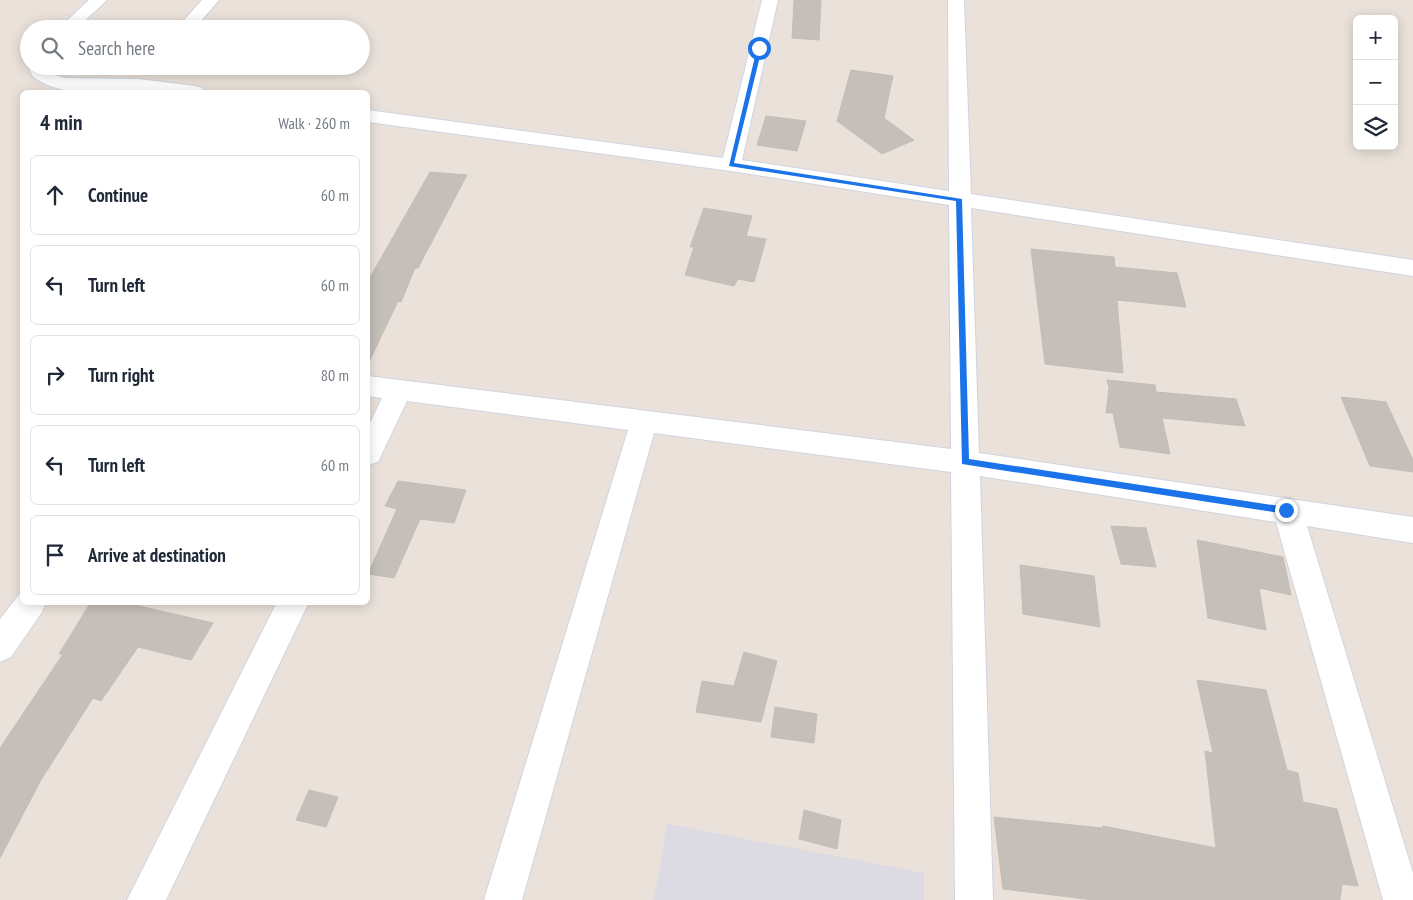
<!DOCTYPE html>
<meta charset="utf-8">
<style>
:root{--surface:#fff;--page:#f6f6f7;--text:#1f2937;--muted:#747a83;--line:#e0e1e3}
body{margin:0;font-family:"PT Sans Narrow",sans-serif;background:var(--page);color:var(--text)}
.controls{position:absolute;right:15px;top:15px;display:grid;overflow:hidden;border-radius:8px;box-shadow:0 2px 12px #0003}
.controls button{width:45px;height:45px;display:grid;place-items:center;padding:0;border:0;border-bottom:1px solid var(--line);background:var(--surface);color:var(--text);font:25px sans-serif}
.stop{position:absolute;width:15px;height:15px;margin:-11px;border:4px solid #1a73e8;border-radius:50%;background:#fff}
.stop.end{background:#1a73e8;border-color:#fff;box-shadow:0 1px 5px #0008}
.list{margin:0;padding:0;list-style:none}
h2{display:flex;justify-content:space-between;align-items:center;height:65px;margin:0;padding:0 20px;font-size:21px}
h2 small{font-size:16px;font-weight:400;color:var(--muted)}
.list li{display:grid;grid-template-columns:32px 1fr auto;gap:15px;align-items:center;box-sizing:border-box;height:80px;margin:0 10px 10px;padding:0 10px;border:1px solid var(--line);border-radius:8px}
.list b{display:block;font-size:19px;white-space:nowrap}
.list em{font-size:16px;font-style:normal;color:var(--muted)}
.icon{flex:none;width:28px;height:28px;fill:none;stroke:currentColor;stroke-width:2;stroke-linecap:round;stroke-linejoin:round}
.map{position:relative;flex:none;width:1413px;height:900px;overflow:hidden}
.search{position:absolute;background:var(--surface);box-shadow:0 2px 12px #0003;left:20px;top:20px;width:350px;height:55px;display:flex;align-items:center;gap:12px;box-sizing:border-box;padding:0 18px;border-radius:28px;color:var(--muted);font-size:19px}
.panel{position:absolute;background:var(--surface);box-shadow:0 2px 12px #0003;left:20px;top:90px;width:350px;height:515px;border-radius:8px}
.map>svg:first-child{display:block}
.industrial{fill:#dcdae2}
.building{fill:#c5bfba;stroke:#c5bdb4}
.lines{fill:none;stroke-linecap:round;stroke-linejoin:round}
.minor-casing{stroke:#cfd4e0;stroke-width:2}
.minor{fill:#fff;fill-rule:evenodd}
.route{fill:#1a73e8}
</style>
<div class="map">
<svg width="1413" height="900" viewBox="0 0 1413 900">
<rect width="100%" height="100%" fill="#eae2da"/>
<path class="industrial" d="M667,824L924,873V900H654Z"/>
<path class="building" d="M794,0H821L819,40L792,38Z
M851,70L893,76L884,118L914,140L882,154L837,121Z
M766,116L806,121L797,151L757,145Z
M430,172L467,175L418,268H415L401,302L398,301L368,364V281Z
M704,208L752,216L746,236L766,239L754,282L738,279L734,286L685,275L694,247H690Z
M1031,249L1114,257L1115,267L1177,273L1186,307L1117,300L1123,373L1045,364Z
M1107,380L1155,385L1156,392L1236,399L1245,426L1162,418L1170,454L1120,447L1113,413H1106L1109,388Z
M1341,397L1386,402L1413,460V472L1370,466Z
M398,481L466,490L454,523L420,519L394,578L368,574L397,509L385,506Z
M1111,526L1146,528L1156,567L1121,564Z
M1197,540L1283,557L1291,595L1259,588L1266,630L1208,618Z
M1020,565L1094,576L1100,627L1023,614Z
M91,602H122L213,623L191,660L138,647L101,701L93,698L41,780L0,858V748L63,654H59Z
M744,652L777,661L761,722L696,712L702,681L734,686Z
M1197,680L1266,690L1287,770L1298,773L1303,802L1337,809L1358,886L1342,884L1340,900H1094L1003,889L994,817L1103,828V826L1216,848L1205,751L1213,753Z
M775,707L817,714L814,743L771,737Z
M309,790L338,797L326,827L296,820Z
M804,810L841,820L837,849L799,839Z"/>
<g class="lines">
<g class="minor-casing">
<path id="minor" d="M89,0H107L76,29H58Z
M202,0H219L194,29H176Z
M762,0H778L742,160L949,191L948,0H964L971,194L1413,260V276L971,208L979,453L1413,517V543L1307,526L1413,873V900H1383L1276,522L980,476L993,900H955L951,472L654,433L522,900H484L628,430L407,401L378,462L368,465V427L382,398L368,396V376L951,449L949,205L731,171L368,122V110L723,158Z
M29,65L46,66L55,75L65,78L139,79L195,86L202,88L204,92L63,90C51,86 28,81 29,65Z
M22,591V602H46L42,612L11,657L0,662V619Z
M277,602H309L166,900H127Z"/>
</g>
<use href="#minor" class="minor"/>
</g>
<path class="route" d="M759,46L762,48L734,163L962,199L969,459L1286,507L1291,510L1290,513L1286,514L962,464L956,201L729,166L757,48Z"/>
</svg>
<div class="controls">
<button>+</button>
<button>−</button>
<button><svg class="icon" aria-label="layers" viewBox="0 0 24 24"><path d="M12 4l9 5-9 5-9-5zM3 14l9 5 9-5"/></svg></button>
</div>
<div class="stop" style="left:759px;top:48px"></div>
<div class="stop end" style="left:1286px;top:510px"></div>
<div class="search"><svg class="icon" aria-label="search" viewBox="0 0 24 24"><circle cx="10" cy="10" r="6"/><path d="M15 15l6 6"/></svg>Search here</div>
<section class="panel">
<h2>4 min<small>Walk · 260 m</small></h2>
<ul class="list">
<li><svg class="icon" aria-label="ahead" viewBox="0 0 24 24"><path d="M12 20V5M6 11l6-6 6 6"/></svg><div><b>Continue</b></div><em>60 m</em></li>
<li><svg class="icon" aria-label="left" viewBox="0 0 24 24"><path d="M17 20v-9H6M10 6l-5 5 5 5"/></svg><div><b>Turn left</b></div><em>60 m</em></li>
<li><svg class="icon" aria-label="right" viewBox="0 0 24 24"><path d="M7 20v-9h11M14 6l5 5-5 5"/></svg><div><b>Turn right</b></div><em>80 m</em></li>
<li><svg class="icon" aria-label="left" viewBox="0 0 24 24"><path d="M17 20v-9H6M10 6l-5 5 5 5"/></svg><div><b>Turn left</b></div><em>60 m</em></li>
<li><svg class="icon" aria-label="arrive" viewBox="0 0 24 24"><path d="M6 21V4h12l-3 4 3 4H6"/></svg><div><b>Arrive at destination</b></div></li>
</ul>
</section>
</div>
